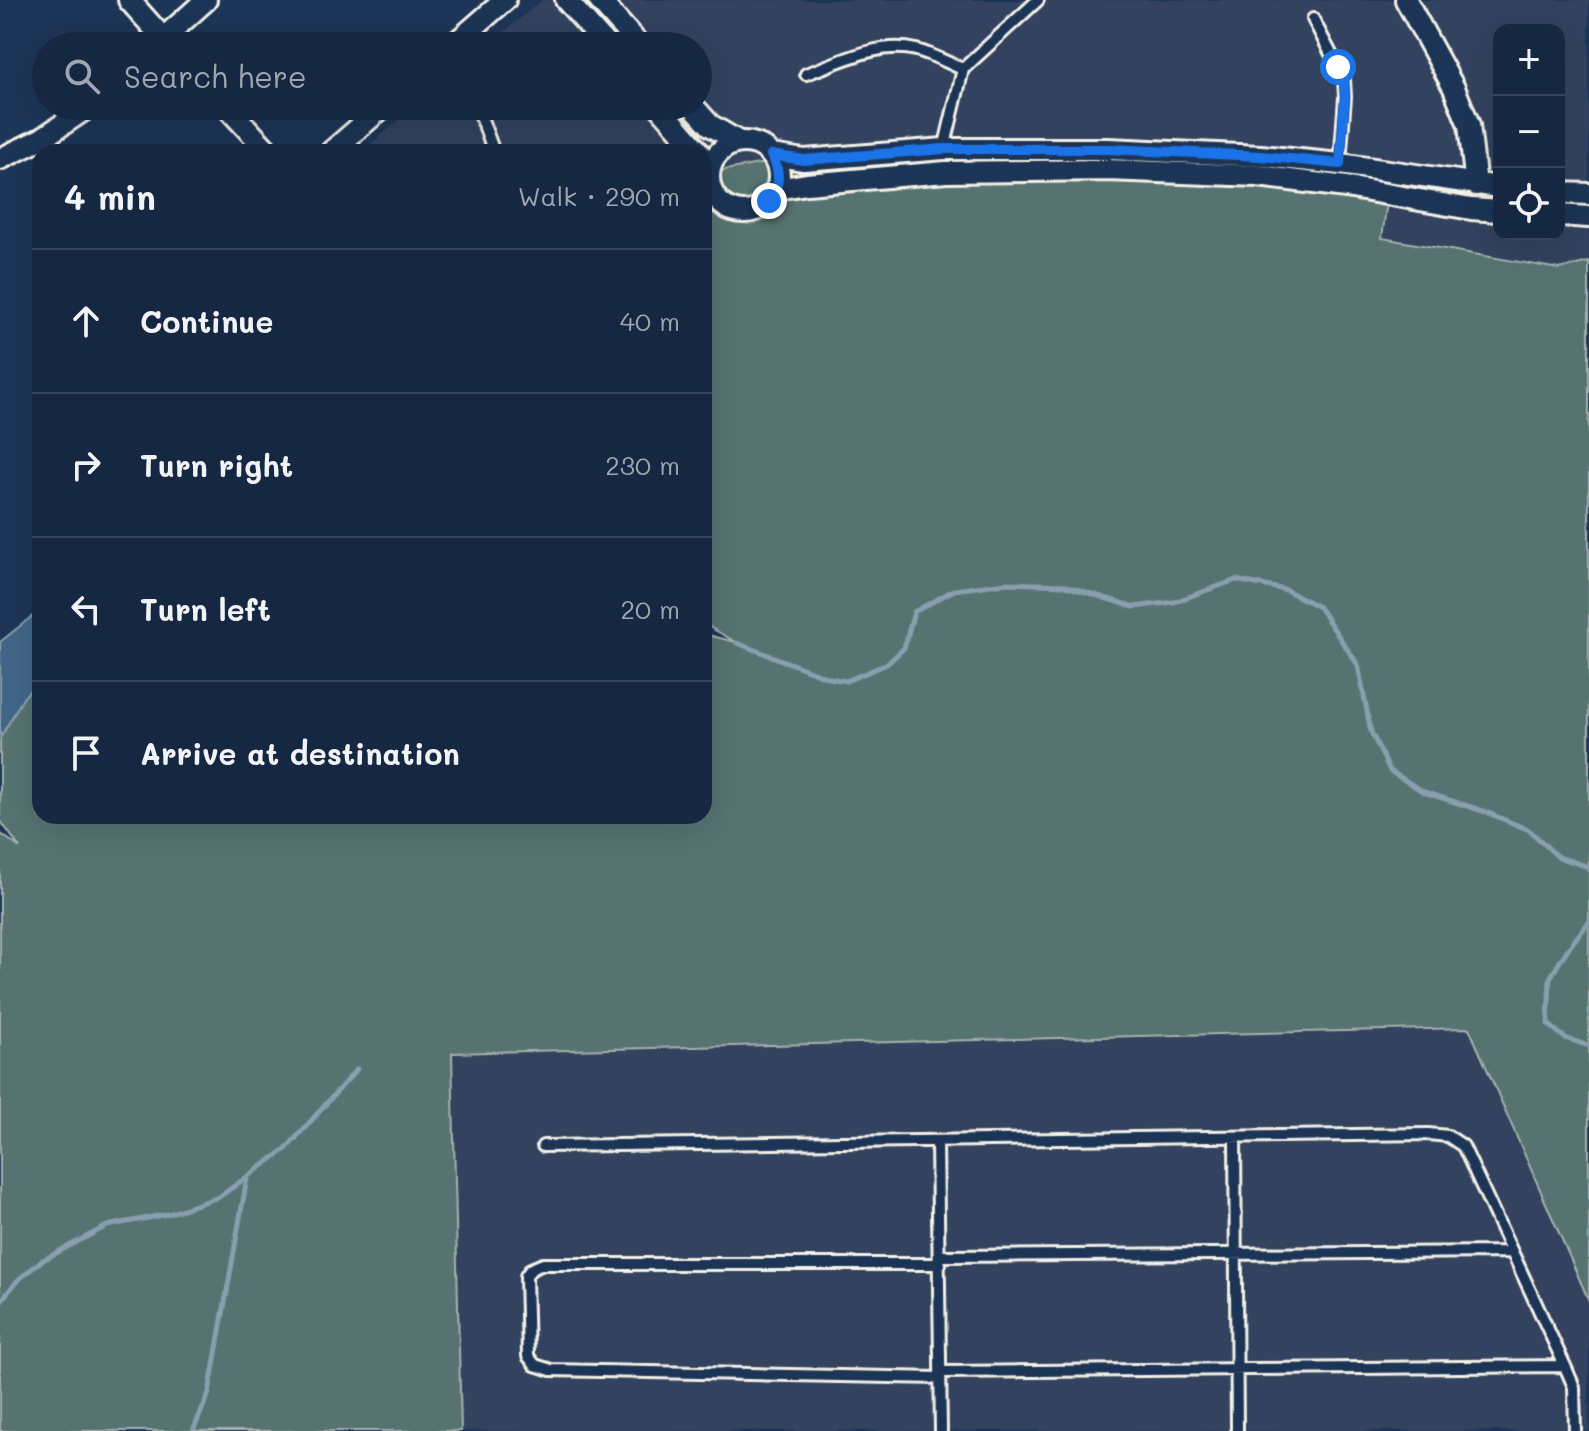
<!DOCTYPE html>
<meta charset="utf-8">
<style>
:root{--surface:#162841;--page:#1f3048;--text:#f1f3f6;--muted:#9ea6b1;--line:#35445a}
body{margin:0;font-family:Mali,sans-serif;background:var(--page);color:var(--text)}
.controls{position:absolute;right:24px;top:24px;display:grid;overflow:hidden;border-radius:16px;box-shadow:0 8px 32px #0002}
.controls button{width:72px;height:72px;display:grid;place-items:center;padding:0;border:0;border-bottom:2px solid var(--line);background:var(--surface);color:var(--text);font:40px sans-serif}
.stop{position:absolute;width:24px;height:24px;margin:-18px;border:6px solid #1a73e8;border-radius:50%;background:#fff}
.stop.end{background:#1a73e8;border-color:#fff;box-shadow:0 2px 8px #0008}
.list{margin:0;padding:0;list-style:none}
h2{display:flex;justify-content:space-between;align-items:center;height:104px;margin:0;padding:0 32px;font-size:34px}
h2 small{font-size:26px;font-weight:400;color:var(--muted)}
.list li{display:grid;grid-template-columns:52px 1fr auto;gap:24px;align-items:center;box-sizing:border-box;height:144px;padding:0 32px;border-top:2px solid var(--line)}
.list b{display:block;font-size:30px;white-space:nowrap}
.list em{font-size:26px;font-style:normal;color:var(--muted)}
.icon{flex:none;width:44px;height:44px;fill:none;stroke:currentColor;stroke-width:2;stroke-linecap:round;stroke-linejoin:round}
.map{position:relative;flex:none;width:1589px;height:1431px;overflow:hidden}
.search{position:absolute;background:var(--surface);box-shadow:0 8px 32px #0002;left:32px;top:32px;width:680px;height:88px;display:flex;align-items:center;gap:20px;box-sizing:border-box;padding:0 28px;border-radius:44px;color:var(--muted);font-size:30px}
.panel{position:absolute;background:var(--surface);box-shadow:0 8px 32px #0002;left:32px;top:144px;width:680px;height:680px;border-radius:24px}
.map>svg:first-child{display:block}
.built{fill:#32425e;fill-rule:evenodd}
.green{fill:#577371;stroke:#a6b2ac;stroke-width:2}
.water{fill:#426689;stroke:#899eaf;stroke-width:2}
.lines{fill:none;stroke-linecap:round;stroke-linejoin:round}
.stream{stroke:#899eaf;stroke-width:5}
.lane-casing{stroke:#f4f1e8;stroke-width:16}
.street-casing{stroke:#f4f1e8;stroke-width:26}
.lane{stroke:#1d3557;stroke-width:10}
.street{stroke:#1d3557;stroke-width:20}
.route{stroke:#1a73e8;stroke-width:10}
</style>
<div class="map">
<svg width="1589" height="1431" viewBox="0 0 1589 1431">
<rect width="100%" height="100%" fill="#1d3557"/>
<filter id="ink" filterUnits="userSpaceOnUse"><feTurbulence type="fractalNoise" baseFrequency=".0125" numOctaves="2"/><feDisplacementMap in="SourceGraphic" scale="16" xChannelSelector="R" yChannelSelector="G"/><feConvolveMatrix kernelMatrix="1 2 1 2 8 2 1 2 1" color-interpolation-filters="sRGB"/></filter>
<g filter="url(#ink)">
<path class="built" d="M542,0H1589V262L1559,269L1381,238L725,170L704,178V152H361L416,106H698V46H487ZM1499,30H1559V234H1499Z
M1469,1028L1589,1301V1431H461L452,1053Z"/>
<path class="green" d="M991,148L1391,172L1382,238L1559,269L1589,262V1301L1469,1028L452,1053L461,1431H0V833L20,848L0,820V738L23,698L40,678V816H704V634L736,642L704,624V178L725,170L787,159Z"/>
<path class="water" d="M40,610V678L23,698L0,738V642Z"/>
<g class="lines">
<path class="stream" d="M737,643L829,678L846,681L887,664L904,648L914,612L954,590L1006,583L1063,585L1134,607L1174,602L1236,580L1286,590L1319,607L1358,665L1371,732L1390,771L1424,792L1486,812L1529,830L1558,857L1586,866L1589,869
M1589,922L1567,950L1550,978L1548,1024L1565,1038L1589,1046
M0,1302L17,1281L41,1261L107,1226L168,1214L219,1197L286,1149L357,1069
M193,1431L209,1393L247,1178"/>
<g class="lane-casing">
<path id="lane" d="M1313,19L1344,79L1345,97L1340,164
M806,74C839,62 880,41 916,50C932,54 948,63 963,69
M477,106L494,152
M944,149L963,69L1038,0
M1235,1137L1237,1431
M937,1142L941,1431
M543,1146L1428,1134L1448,1136L1463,1146L1565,1366L1574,1387L1575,1431
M940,1256L1511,1252
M940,1264H543L531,1269L526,1276L528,1356L535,1365L551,1370L940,1378
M940,1372L1565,1366"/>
</g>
<g class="street-casing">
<path id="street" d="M129,0L170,46
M566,0L607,46
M599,0L640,46
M1406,0L1454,88L1469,125L1476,185
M155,46L206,0
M452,46L505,0
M226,106L269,152
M659,106L699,152
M693,106L710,125L739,142
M709 177a35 35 0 1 1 70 0a35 35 0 1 1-70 0Z
M331,152L384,106
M771,155L804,160L944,149H1108L1261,156L1340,164L1499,187
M0,159L41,139L90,106
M776,189L807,184L946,172L1108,170L1258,176L1346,187L1471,209L1499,211
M1559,193L1589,194
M1559,215L1589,217"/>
</g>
<use href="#lane" class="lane"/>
<use href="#street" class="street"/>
</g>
</g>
<g class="lines" filter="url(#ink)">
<path class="route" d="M769,201C780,187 781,171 771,155L804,160L944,149H1108L1261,156L1340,164L1345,97L1344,79L1338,67"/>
</g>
</svg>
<div class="controls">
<button>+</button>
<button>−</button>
<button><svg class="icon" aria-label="locate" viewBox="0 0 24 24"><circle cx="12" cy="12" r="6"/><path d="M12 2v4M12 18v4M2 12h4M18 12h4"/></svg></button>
</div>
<div class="stop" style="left:1338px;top:67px"></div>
<div class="stop end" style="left:769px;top:201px"></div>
<div class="search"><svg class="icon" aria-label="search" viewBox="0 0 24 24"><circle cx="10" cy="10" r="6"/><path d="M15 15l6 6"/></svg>Search here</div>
<section class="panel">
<h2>4 min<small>Walk · 290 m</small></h2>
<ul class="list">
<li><svg class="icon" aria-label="ahead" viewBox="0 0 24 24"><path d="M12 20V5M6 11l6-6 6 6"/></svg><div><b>Continue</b></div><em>40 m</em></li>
<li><svg class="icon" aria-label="right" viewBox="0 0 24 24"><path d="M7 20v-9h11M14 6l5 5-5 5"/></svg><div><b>Turn right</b></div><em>230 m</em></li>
<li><svg class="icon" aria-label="left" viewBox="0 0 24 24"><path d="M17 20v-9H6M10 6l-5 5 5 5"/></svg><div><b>Turn left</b></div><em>20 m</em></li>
<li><svg class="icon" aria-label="arrive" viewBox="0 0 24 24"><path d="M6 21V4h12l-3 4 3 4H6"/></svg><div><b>Arrive at destination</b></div></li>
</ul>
</section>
</div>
